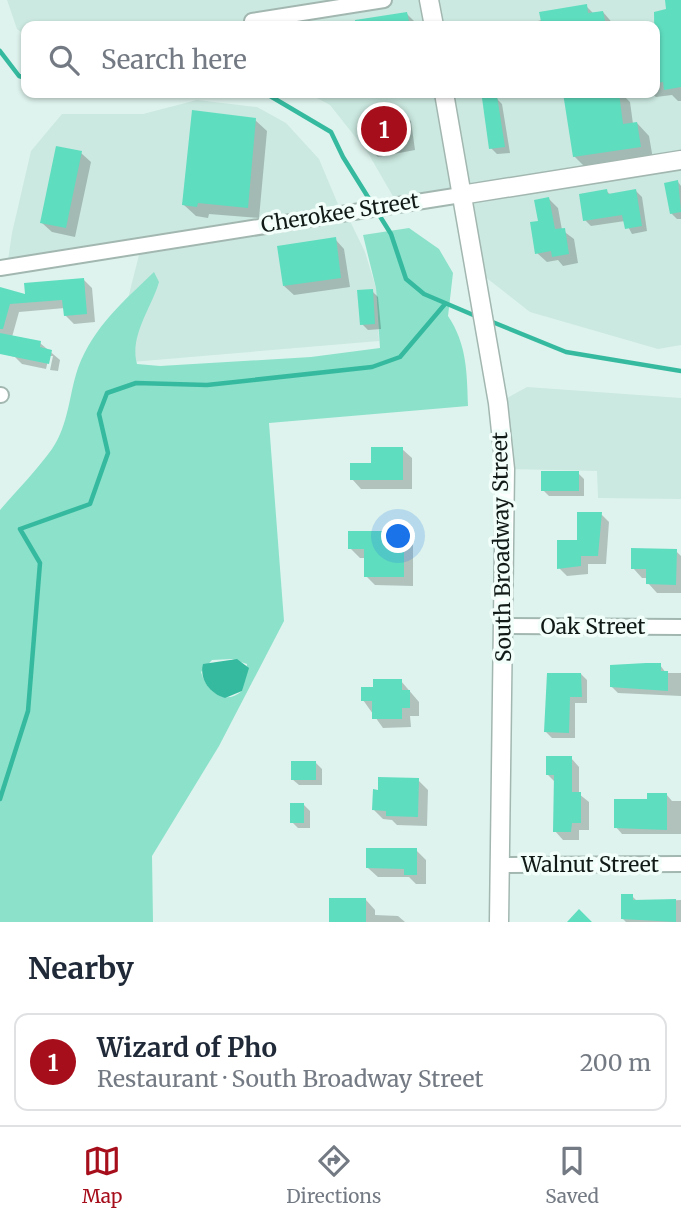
<!DOCTYPE html>
<meta charset="utf-8">
<style>
:root{--surface:#fff;--page:#f2f2f3;--text:#1f2937;--muted:#747a83;--line:#e0e1e3;--accent:#a60e1b}
body{margin:0;font-family:Merriweather,serif;background:var(--page);color:var(--text)}
.you{position:absolute;left:399px;top:537px;width:24px;height:24px;margin:-18px;border:5px solid #fff;border-radius:50%;background:#1a73e8;box-shadow:0 0 0 10px #1a73e833}
.badge{display:grid;place-items:center;width:46px;height:46px;border-radius:50%;background:var(--accent);color:#fff;font-size:23px;font-weight:700}
.pin{position:absolute;translate:-50% -50%;border:4px solid #fff;box-shadow:0 2px 7px #0006}
.list{margin:0;padding:0;list-style:none}
h2{display:flex;justify-content:space-between;align-items:center;height:91px;margin:0;padding:0 28px;font-size:30px}
h2 small{font-size:23px;font-weight:400;color:var(--muted)}
.list li{display:grid;grid-template-columns:46px 1fr auto;gap:21px;align-items:center;box-sizing:border-box;height:98px;margin:0 14px 14px;padding:0 14px;border:2px solid var(--line);border-radius:14px}
.list b{display:block;font-size:26px;white-space:nowrap}
.list p{margin:0;font-size:23px;white-space:nowrap;color:var(--muted)}
.list em{font-size:23px;font-style:normal;color:var(--muted)}
.icon{flex:none;width:38px;height:38px;fill:none;stroke:currentColor;stroke-width:2;stroke-linecap:round;stroke-linejoin:round}
.map{position:relative;flex:none;width:681px;height:922px;overflow:hidden}
.search{position:absolute;background:var(--surface);box-shadow:0 2px 5px #0004;left:21px;right:21px;top:21px;height:77px;display:flex;align-items:center;gap:18px;box-sizing:border-box;padding:0 24px;border-radius:14px;color:var(--muted);font-size:26px}
.sheet{height:203px;background:var(--surface)}
nav{display:flex;justify-content:space-around;align-items:center;box-sizing:border-box;height:98px;border-top:2px solid var(--line);background:var(--surface);font-size:19px;color:var(--muted)}
nav a{display:grid;justify-items:center;gap:4px}
nav .on{color:var(--accent)}
.map>svg:first-child{display:block}
.built{fill:#cbe9e0}
.green{fill:#8ce1ca;fill-rule:evenodd}
.water{fill:#36ba9f}
.shadow{fill:#0003}
.lines{fill:none;stroke-linecap:round;stroke-linejoin:round}
.stream{stroke:#36ba9f;stroke-width:4.5}
.building{fill:#5fddbf}
.minor-casing{stroke:#a3b7b1;stroke-width:18}
.tertiary-casing{stroke:#a3b7b1;stroke-width:21}
.minor{stroke:#fff;stroke-width:14}
.tertiary{stroke:#fff;stroke-width:18}
.labels{text-anchor:middle;stroke-width:7;stroke-linejoin:round;paint-order:stroke}
.street-label{font-size:21px;fill:#121a17;stroke:#f2fefa}
</style>
<div class="map">
<svg width="681" height="922" viewBox="0 0 681 922">
<rect width="100%" height="100%" fill="#def3ed"/>
<path class="built" d="M7,0H681V345L658,349L530,312L475,269L461,195L398,205L368,153L330,105L308,93H655V26H26V36L17,29Z
M197,100L257,107L286,123L319,159L340,209L158,241L350,221L365,252L376,288L379,341L120,363L117,342L142,243L7,267L12,233L31,151L62,114H143Z
M527,387L681,398V499L598,498L597,471L505,469L498,403Z"/>
<path class="green" d="M409,228L439,249L453,273L448,316C467,344 467,373 468,406L269,423L284,621L219,746L152,856L153,922H0V510C17,490 37,470 52,449C69,424 69,394 78,368C94,326 123,302 154,272L159,282C152,307 129,336 137,364L160,366L311,357L380,348L376,288L363,235ZM232,659L247,664L242,691C225,706 207,692 201,672L212,660Z"/>
<path class="water" d="M237,659L249,668L242,691L225,698C210,694 199,679 203,664Z"/>
<path class="shadow" d="M666,0H681V101H678L672,95L656,97L651,93H655V33L668,11Z
M586,6L594,14L603,12L615,26H522Z
M407,14L419,26H324Z
M565,93H621L630,102L633,124L637,123L649,136L653,159L587,169L574,156Z
M496,98L502,104L510,153L497,154L491,148Z
M401,112L411,121L415,150L378,157L368,147Z
M255,120L267,131L259,218L209,214L208,218L196,216L184,205Z
M81,153L91,162L75,237L52,232L42,223Z
M678,182L681,186V219H677L671,213Z
M606,191L611,195L636,191L642,197L647,231L632,234L625,221L591,226L585,220Z
M549,199L558,208L562,230L574,239L578,263L563,266L558,260L547,262L537,253L540,222Z
M335,239L344,249L350,287L294,295L284,286Z
M83,279L92,288L95,322L74,324L65,315V308L19,312L12,337L40,343L60,360L58,371L50,370L53,356H49L46,369L22,364L15,357L0,353V289L27,297Z
M372,291L378,297L381,329L368,330L362,324Z
M402,449L412,458V489H361L352,479Z
M578,473L584,479V496H549L543,490Z
M601,514L609,522L606,564H588V574L567,576L559,568Z
M403,533L413,542V586L375,585L366,576V558H360L350,548Z
M676,551L681,556V593H657L648,583V578H642L633,568Z
M660,665L666,673H681V696L618,693L612,687Z
M581,674L587,680V703H575V738H552L546,732Z
M401,681L419,702V716H410L411,727L383,728L363,700L375,689Z
M571,758L579,767V794L589,802V830H579V840H563L555,831V782L547,774Z
M316,763L322,769V785H299L292,779Z
M418,780L428,790L427,826L397,825L392,820L383,819L374,810Z
M666,794L672,801H681V834H622L616,827L649,800Z
M304,805L310,811V828H298L292,822Z
M416,850L426,860V884H416L409,877H378L368,868Z
M632,896L638,902L681,900V922H626L623,919Z
M366,900L375,910V915L398,916L405,922H331Z"/>
<g class="lines">
<path class="stream" d="M0,51L19,76L26,78
M64,93H74
M265,93L331,132L343,157L391,234L406,279L424,294L478,317
M490,321L566,352L681,371
M0,799L28,711L40,563L20,529L90,504L108,453L99,414L107,393L136,383L207,385L372,367L400,357L445,304"/>
</g>
<path class="building" d="M665,0H681V87L664,90L663,82L655,83L654,12L666,9Z
M587,4L588,13L603,11L606,26H542L539,12Z
M407,12L410,26H355V20Z
M563,93H619L623,124L637,122L641,147L573,157Z
M497,96L505,147L489,149L482,98Z
M192,110L256,118L248,208L198,203L197,207L182,205Z
M402,110L407,141L367,148L360,117Z
M56,146L82,151L66,228L40,223Z
M678,180L681,212L670,214L664,183Z
M607,189L608,194L636,189L642,226L625,229L622,215L583,221L579,194Z
M549,197L555,229L565,228L569,254L552,257L551,251L535,254L530,222L538,221L534,200Z
M336,237L341,278L283,286L277,246Z
M84,278L87,314L64,316L62,300L10,304L3,329H0V287L25,294L24,283Z
M373,289L375,324L360,325L357,290Z
M0,333L41,341L40,347L52,350L49,364L0,354Z
M371,447H403V480H350V463H371Z
M541,471H579V491H541Z
M577,512H602L598,556H581V566L557,569V540H577Z
M348,531H404V577H364V549H348Z
M631,548L677,549L676,585L646,584V569H631Z
M646,663H661V671H668V691L610,687V665Z
M547,673H581L582,697H570L569,733L544,732Z
M373,679H402V690H410V708H402V719H372V701H361V687H373Z
M546,756H572V792H581V823H572L571,832H553L554,775H546Z
M291,761H316V780H291Z
M378,777L419,778L418,817L386,816V811L372,810L373,789L378,790Z
M647,793H667V830L614,828V799H647Z
M290,803H304V823H290Z
M366,848H417V875H404V869L366,868Z
M621,894H633V900L676,899V922L621,919Z
M329,898H366V922H329Z
M579,909L592,922H567Z"/>
<g class="lines">
<g class="minor-casing">
<path id="minor" d="M252,21L384,0
M0,268L461,195
M0,395H1
M504,626L681,627
M499,865L681,864"/>
</g>
<g class="tertiary-casing">
<path id="tertiary" d="M429,0L434,26
M444,93L498,403L505,469L499,922
M461,195L681,160"/>
</g>
<use href="#minor" class="minor"/>
<use href="#tertiary" class="tertiary"/>
</g>
<g class="labels">
<g class="street-label">
<text transform="translate(340 213) rotate(-9)" y="7">Cherokee Street</text>
<text transform="translate(502 547) rotate(-91)" y="7">South Broadway Street</text>
<text x="593" y="634">Oak Street</text>
<text x="590" y="872">Walnut Street</text>
</g>
</g>
</svg>
<div class="you"></div>
<div class="pin badge" style="left:384px;top:129px">1</div>
<div class="search"><svg class="icon" aria-label="search" viewBox="0 0 24 24"><circle cx="10" cy="10" r="6"/><path d="M15 15l6 6"/></svg>Search here</div>
</div>
<section class="sheet">
<h2>Nearby<small></small></h2>
<ul class="list">
<li><span class="badge">1</span><div><b>Wizard of Pho</b><p>Restaurant · South Broadway Street</p></div><em>200 m</em></li>
</ul>
</section>
<nav>
<a class="on"><svg class="icon" aria-label="map" viewBox="0 0 24 24"><path d="M3 6l6-2 6 2 6-2v14l-6 2-6-2-6 2zM9 4v14M15 6v14"/></svg>Map</a>
<a><svg class="icon" aria-label="directions" viewBox="0 0 24 24"><path d="M12 3l9 9-9 9-9-9zM9 14v-3h6M13 9l2 2-2 2"/></svg>Directions</a>
<a><svg class="icon" aria-label="saved" viewBox="0 0 24 24"><path d="M7 4h10v16l-5-4-5 4z"/></svg>Saved</a>
</nav>
